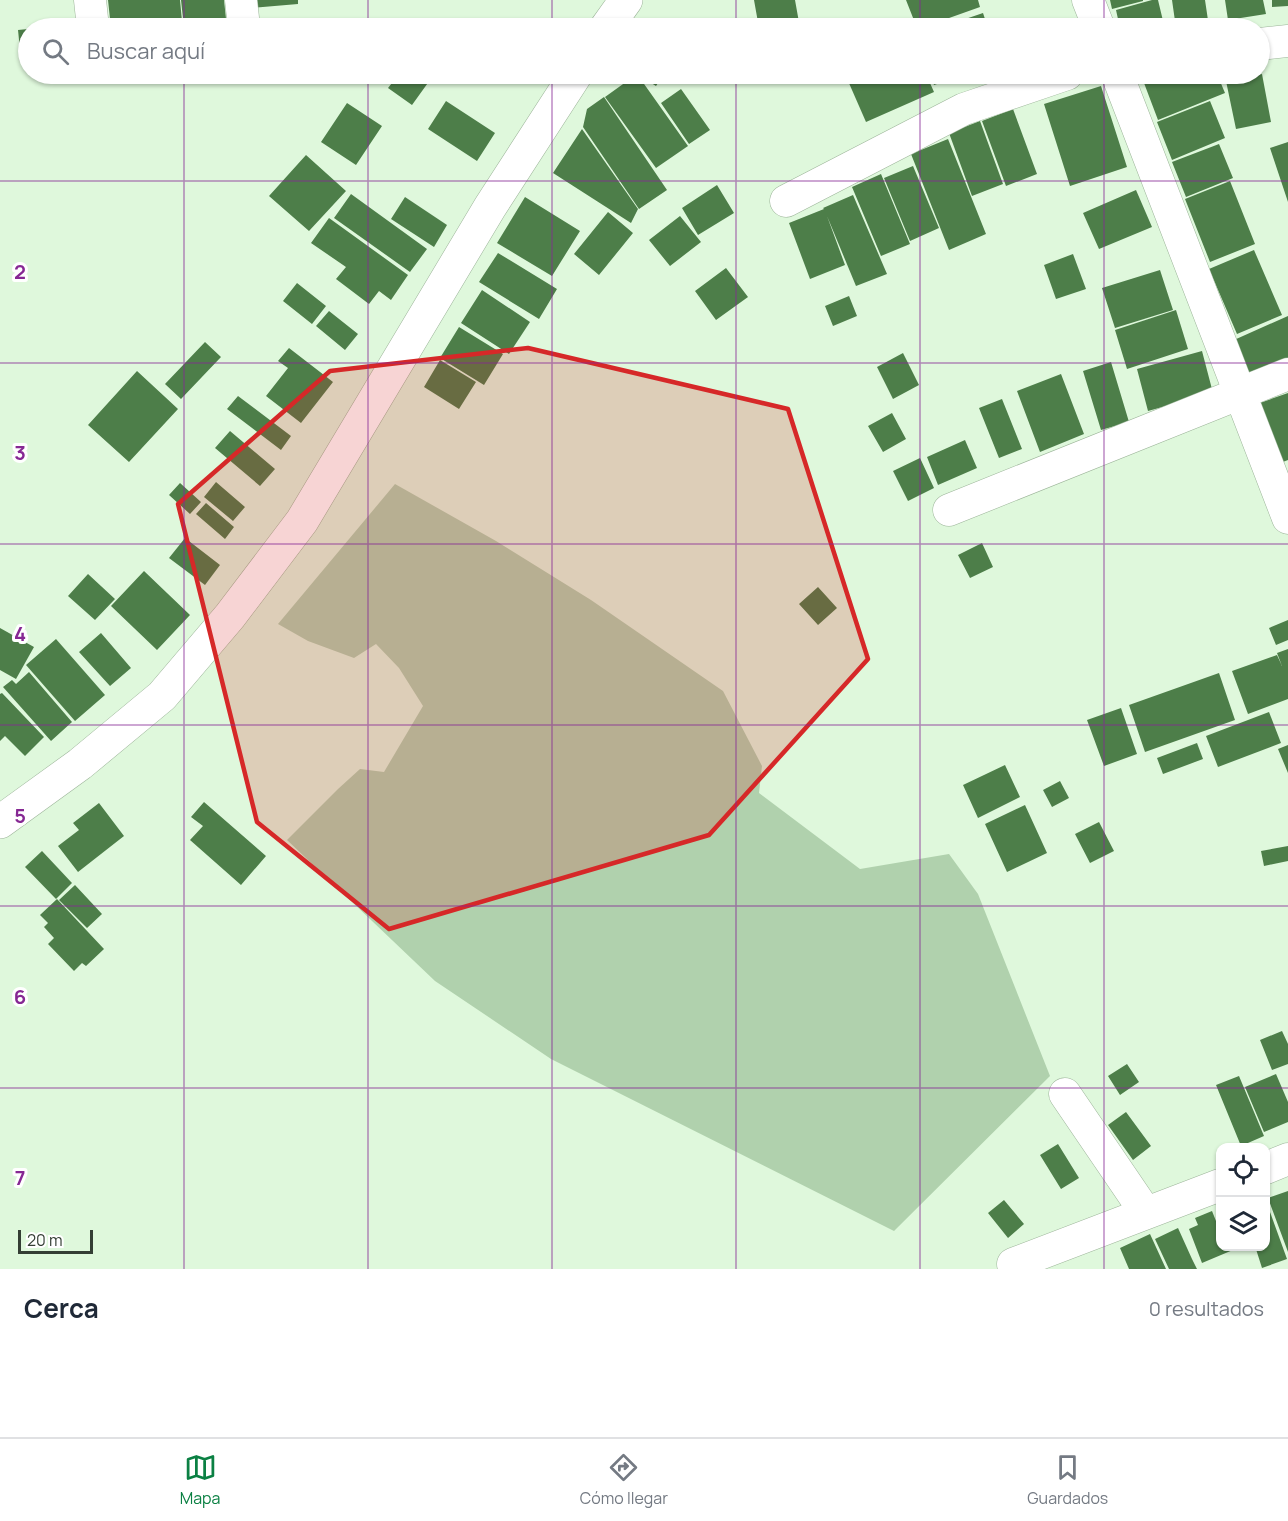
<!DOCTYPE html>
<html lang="es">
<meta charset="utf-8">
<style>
:root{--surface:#fff;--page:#f2f2f3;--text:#1f2937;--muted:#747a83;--line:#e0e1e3;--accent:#0b8043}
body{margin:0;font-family:Manrope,sans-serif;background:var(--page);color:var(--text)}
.controls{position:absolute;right:18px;bottom:18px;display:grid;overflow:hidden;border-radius:12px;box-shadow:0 2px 4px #0004}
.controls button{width:54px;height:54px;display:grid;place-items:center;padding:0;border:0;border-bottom:2px solid var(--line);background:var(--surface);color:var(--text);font:30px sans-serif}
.scale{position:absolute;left:18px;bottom:15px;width:75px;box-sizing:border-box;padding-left:6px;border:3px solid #343e34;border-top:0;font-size:16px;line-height:21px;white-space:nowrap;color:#343e34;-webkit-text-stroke:4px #fff;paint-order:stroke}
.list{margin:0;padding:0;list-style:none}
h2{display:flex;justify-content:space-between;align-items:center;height:78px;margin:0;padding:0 24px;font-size:26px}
h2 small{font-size:20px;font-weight:400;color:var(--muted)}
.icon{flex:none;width:33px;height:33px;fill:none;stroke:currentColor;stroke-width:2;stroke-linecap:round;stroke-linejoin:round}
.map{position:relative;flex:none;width:1288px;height:1269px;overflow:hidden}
.search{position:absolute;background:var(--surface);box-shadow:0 2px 4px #0004;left:18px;right:18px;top:18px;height:66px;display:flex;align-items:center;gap:15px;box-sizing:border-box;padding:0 21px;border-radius:33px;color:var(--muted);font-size:22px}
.sheet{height:168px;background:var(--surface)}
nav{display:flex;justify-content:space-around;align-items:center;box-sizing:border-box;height:84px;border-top:2px solid var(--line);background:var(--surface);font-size:16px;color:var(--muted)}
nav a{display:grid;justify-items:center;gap:3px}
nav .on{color:var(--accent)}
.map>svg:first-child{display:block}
.green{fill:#b0d1ad}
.building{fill:#4d7e49}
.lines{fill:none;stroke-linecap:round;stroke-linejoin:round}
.minor-casing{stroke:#9cb499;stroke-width:33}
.major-casing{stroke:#9cb499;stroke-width:34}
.minor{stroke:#fff;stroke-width:32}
.major{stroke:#fff;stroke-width:33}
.marked{fill:#d62828;fill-opacity:0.2;stroke:#d62828;stroke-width:4.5;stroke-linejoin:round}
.grid{fill:none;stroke:#862893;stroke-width:1.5;stroke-opacity:0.55}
.grid-label{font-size:20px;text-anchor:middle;font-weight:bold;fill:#862893;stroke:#fff;stroke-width:6;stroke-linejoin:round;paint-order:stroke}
</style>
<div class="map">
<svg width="1288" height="1269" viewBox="0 0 1288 1269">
<rect width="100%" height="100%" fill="#dff8dc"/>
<path class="green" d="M395,484L496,541L591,600L723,691L762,766L759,793L860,869L949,854L978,894L1050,1076L894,1231L551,1059L435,981L287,840L338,789L360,769L384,772L423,706L399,668L376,644L354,658L308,641L278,624Z"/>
<path class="building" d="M108,0H180L182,21L111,28Z
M181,0H224L227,28H184Z
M251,0H298V4L252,8Z
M754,0H795L800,28H759Z
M906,0H978L980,7L921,28H917Z
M1110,0H1143V1L1112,9Z
M1152,0H1158L1164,25L1150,28H1120L1116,10Z
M1172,0H1205L1209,27L1176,28Z
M1225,0H1263L1266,14L1228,20Z
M1272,0H1288V6L1272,7Z
M983,13L988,28H939Z
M71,24L72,28H46L45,27Z
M28,29V59H21L18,30Z
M399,74H421L430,80L412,105L388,88Z
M637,74H664L656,86Z
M637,74L688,146L656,168L605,97Z
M845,74H926L934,92L866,122Z
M930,74H967L934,85Z
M1169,74H1217L1225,93L1158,120L1144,83Z
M1262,74L1271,122L1236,129L1226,81Z
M1101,86L1127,167L1070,186L1044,104Z
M681,89L710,130L689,144L661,103Z
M604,97L667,190L639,209L583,127L587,109Z
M446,101L495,133L477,161L428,129Z
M1210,101L1225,138L1172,160L1157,122Z
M347,103L382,126L356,165L321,142Z
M1013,109L1037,174L1006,186L982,121Z
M980,121L1003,184L972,196L949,133Z
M582,129L638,209L631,223L553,173Z
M948,139L986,234L949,250L911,154Z
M1288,142V202L1270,148Z
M1219,144L1233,178L1186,197L1172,162Z
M306,155L346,191L309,231L269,196Z
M913,166L939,228L910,241L884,178Z
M881,174L910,244L881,256L852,187Z
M1230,181L1255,244L1210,262L1185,199Z
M717,185L734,213L698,235L682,208Z
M1136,190L1152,227L1099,249L1083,213Z
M351,194L427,249L410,272L334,218Z
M853,195L887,274L856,286L827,216L845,265L810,279L789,223L824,209L823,208Z
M405,197L447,225L434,247L391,219Z
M525,197L580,231L552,276L497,243Z
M608,212L633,233L599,275L574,254Z
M680,216L701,242L670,266L649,240Z
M329,218L408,275L391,300L379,291L369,304L336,279L346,267L311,243Z
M1254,250L1282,315L1237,334L1209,269Z
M498,253L557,289L539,319L479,282Z
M1073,254L1086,289L1056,299L1044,265Z
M726,268L748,297L716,320L695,291Z
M1160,270L1173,310L1115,328L1102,288Z
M297,283L326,306L312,324L283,301Z
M482,290L530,322L509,354L461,323Z
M849,296L857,316L833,326L825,306Z
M1176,310L1188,349L1127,369L1115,330Z
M329,311L358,334L345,350L316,326Z
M1288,316V363L1251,379L1234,340Z
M459,327L503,354L484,385L440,358Z
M205,342L221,357L181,399L165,384Z
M289,348L333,382L301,423L266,396L288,368L278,361Z
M1202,351L1213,393L1148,411L1137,369Z
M903,353L919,385L893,399L877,367Z
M440,360L476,382L459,409L424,387Z
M1111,362L1129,422L1101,430L1083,371Z
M137,371L178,409L129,462L88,425Z
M1061,374L1084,434L1040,452L1017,391Z
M1288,393V460L1275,465L1254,405Z
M238,396L291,436L281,450L227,409Z
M1002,399L1022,449L999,458L979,408Z
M892,413L906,439L883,452L868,426Z
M230,431L275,469L260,486L215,448Z
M965,440L977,468L938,485L927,457Z
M920,458L934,488L908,501L893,471Z
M216,482L245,507L233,521L204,497Z
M180,483L201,502L190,514L169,495Z
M206,503L234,527L225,539L196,514Z
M185,538L220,565L205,585L169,558Z
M982,543L993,567L970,578L958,555Z
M144,571L190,615L157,650L111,606Z
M88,574L115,599L95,620L68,596Z
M818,587L837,608L818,625L799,604Z
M1288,620V640L1276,645L1269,628Z
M0,628L34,647L16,679L0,670Z
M101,633L131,668L110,686L79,652Z
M56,639L105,695L75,721L26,665Z
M1288,649V699L1248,714L1232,671L1277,655L1282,666L1277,653Z
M29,672L72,722L51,741L3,687L12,680L16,684Z
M1219,673L1235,720L1145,752L1129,705Z
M2,693L44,737L25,756L5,736L0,741V694Z
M1121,708L1137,754L1104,766L1087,720Z
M1269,712L1281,743L1218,767L1206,736Z
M1197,743L1203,759L1163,774L1157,758Z
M1288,745V773L1278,749Z
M1005,765L1020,797L978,818L963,785Z
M1060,781L1069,798L1052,807L1043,790Z
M204,802L266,856L241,885L190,840L203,826L191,817Z
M99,803L124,836L78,872L58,846L79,830L73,823Z
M1025,805L1047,853L1007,872L985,824Z
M1099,822L1114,851L1090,863L1075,834Z
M1288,846V861L1264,866L1261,851Z
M42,851L72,883L56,899L25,867Z
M75,885L102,914L87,928L59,900Z
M57,899L104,949L86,966L82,963L74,971L48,944L54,938L44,927L48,923L40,915Z
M1282,1031L1288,1044V1064L1272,1070L1260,1040Z
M1127,1064L1139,1082L1120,1095L1108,1076Z
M1276,1074L1288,1102V1122L1264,1132L1245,1087Z
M1239,1076L1264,1136L1241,1146L1216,1085Z
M1126,1112L1151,1146L1133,1160L1108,1125Z
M1058,1144L1079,1178L1061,1189L1040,1155Z
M1288,1191V1252L1268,1198Z
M1004,1200L1024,1224L1008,1238L988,1213Z
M1266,1201L1287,1259L1262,1268L1255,1246H1266Z
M1212,1211L1218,1226L1220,1225V1246H1247V1247L1241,1249L1240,1247L1202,1263L1189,1229L1198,1225L1195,1218Z
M1178,1228L1192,1259L1197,1269H1169L1155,1239Z
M1150,1234L1166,1269H1129L1120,1248Z"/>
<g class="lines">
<g class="minor-casing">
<path id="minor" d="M90,0L93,28
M241,0L243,18
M1088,0L1099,28
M1260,44L1288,41
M1117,74L1288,518
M786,201L964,109L1067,74
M949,510L1288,374
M1065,1094L1146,1213
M1266,1168L1288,1159
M1015,1269L1013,1264L1220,1185"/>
</g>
<g class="major-casing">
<path id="major" d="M606,28L626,0
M0,822L80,764L162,696L230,616L302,521L490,207L576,74"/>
</g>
<use href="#minor" class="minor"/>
<use href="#major" class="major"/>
</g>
<path class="marked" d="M528,348L788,409L868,659L709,835L389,929L257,822L178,504L330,371Z"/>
<path class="grid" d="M184,0V28M368,0V28M552,0V28M736,0V28M920,0V28M1104,0V28M184,74V1269M368,74V1269M552,74V1269M736,74V1269M920,74V1269M1104,74V1269M0,181H1288M0,363H1288M0,544H1288M0,725H1288M0,906H1288M0,1088H1288"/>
<g class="grid-label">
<text x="20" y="279">2</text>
<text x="20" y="460">3</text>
<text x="20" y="641">4</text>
<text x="20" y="823">5</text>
<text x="20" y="1004">6</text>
<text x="20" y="1185">7</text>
</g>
</svg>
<div class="controls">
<button><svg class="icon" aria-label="locate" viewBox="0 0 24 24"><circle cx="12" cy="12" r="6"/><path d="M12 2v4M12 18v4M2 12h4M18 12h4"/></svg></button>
<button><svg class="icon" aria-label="layers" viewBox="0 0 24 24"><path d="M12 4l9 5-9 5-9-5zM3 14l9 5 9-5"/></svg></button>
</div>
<div class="scale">20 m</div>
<div class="search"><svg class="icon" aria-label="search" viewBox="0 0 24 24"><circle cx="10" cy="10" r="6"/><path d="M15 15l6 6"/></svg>Buscar aquí</div>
</div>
<section class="sheet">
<h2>Cerca<small>0 resultados</small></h2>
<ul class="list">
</ul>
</section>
<nav>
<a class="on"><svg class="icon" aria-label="map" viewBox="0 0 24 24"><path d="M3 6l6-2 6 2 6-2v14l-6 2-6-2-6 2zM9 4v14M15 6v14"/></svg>Mapa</a>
<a><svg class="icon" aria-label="directions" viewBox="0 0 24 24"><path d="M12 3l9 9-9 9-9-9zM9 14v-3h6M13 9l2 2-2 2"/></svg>Cómo llegar</a>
<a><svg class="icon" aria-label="saved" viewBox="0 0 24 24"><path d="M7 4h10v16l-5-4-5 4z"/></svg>Guardados</a>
</nav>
